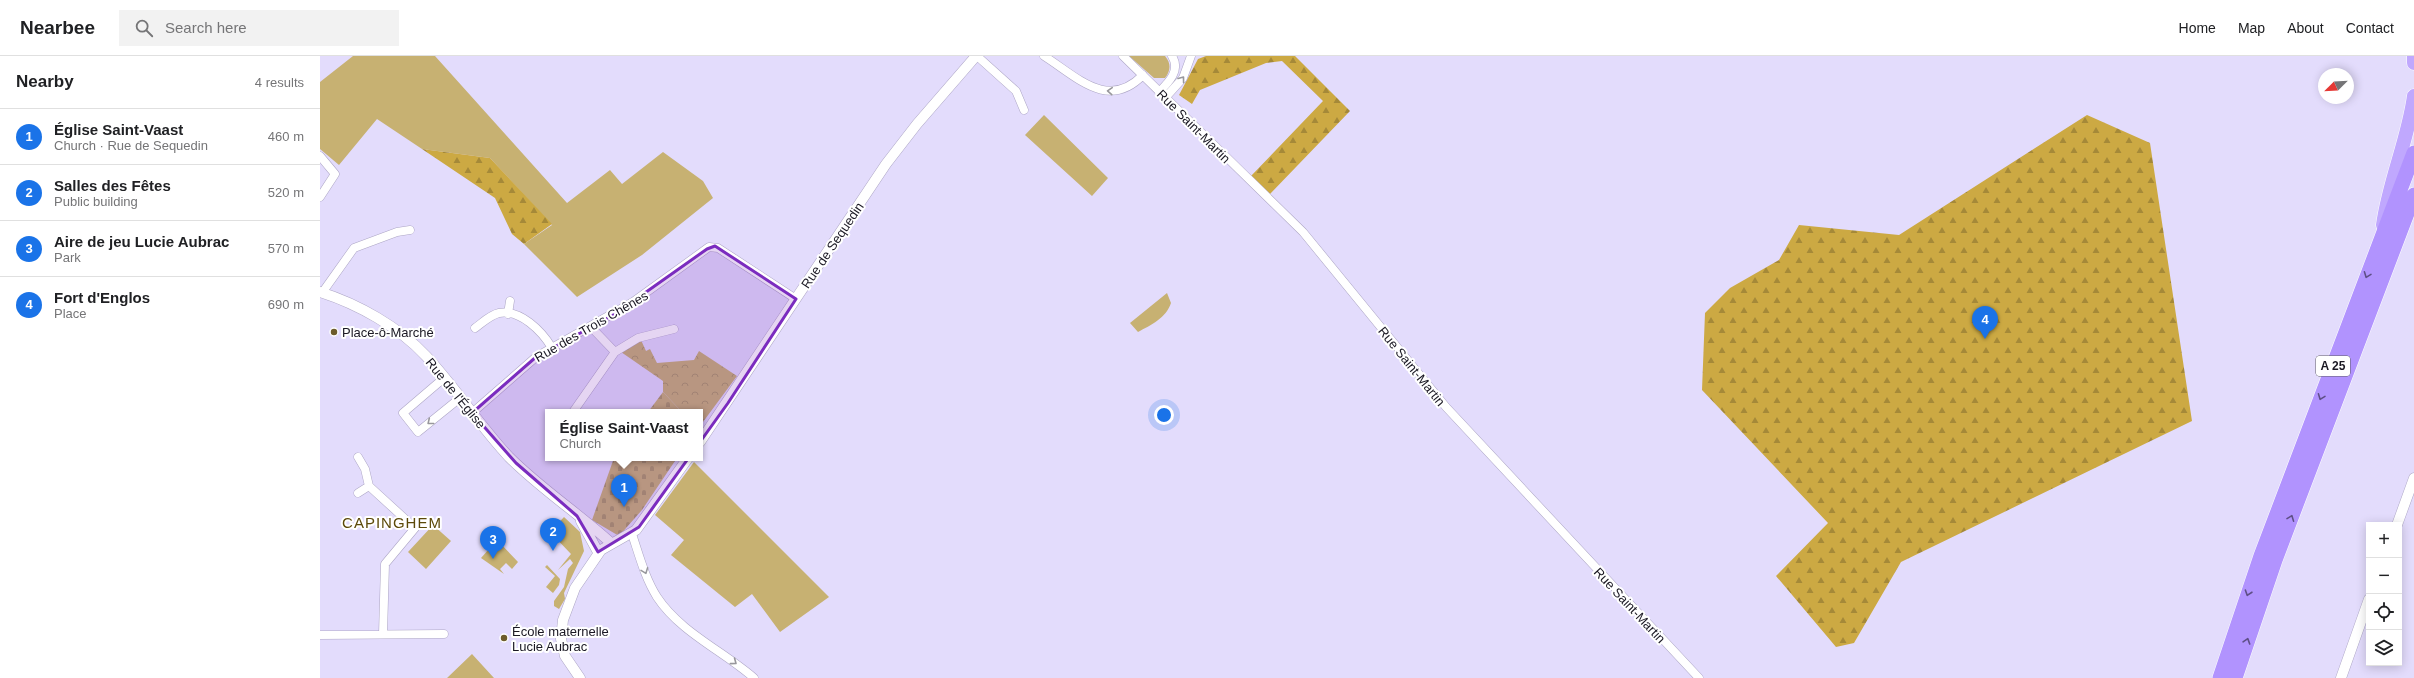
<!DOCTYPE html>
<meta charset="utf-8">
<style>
:root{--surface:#fff;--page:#f2f2f2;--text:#202124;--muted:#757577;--line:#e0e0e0;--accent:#1a73e8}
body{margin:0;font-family:Arial,sans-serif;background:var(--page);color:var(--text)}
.controls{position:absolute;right:12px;bottom:12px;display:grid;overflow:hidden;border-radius:0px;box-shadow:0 2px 10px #0003}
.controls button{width:36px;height:36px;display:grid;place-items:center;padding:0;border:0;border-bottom:1px solid var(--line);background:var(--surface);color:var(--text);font:20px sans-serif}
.compass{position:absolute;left:1998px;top:12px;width:36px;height:36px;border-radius:50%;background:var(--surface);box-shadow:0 2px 10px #0003;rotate:246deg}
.you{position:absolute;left:844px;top:359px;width:14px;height:14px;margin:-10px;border:3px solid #fff;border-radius:50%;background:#1a73e8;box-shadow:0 0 0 6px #1a73e833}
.badge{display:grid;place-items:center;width:26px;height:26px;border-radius:50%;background:var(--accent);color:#fff;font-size:13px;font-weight:700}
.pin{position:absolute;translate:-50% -33px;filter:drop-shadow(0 1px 2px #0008)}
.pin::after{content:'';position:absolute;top:21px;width:14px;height:12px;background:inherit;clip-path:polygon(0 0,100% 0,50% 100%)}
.popup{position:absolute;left:225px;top:353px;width:158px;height:52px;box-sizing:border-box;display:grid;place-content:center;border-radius:0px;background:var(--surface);filter:drop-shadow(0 1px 3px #0005);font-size:13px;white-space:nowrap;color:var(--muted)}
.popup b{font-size:15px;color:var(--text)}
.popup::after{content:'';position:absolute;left:50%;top:100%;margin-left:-8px;border:8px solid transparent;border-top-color:var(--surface)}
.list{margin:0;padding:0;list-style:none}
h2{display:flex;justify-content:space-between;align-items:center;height:52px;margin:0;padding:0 16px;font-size:17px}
h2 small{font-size:13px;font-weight:400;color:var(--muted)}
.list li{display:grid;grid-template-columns:26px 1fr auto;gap:12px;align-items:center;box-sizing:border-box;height:56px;padding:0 16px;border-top:1px solid var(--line)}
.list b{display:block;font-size:15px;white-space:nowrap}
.list p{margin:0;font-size:13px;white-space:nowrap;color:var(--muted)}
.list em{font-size:13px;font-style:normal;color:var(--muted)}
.icon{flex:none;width:22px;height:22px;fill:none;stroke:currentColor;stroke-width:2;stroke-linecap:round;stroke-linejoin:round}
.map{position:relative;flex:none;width:2094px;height:622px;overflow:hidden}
header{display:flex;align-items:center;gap:24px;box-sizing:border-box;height:56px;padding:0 20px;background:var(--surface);border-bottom:1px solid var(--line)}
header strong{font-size:19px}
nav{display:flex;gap:22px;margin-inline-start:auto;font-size:14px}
.search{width:280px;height:36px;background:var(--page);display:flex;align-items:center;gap:10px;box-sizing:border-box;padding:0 14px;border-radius:0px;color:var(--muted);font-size:15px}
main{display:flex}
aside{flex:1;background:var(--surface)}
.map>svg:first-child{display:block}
.green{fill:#c7b172}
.forest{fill:url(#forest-firs)}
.cemetery{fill:url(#cemetery-stones)}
.park{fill:url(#park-crowns)}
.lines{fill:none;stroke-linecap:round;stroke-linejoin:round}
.minor-casing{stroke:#ada6c5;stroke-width:9}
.tertiary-casing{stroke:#ada6c5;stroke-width:11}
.trunk-casing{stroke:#fff;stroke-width:15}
.motorway-casing{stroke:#fff;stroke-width:16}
.minor{stroke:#fff;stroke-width:8}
.tertiary{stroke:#fff;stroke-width:10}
.trunk{stroke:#c0a8fe;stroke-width:14}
.motorway{stroke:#b193fe;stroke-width:15}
.oneway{stroke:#98979c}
.oneway2{stroke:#5e4f86}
.marked{fill:#7b2cbf;fill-opacity:0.2;stroke:#7b2cbf;stroke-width:3;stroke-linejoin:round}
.poi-dot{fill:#6d5c2a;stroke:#fff;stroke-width:1.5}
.labels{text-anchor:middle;stroke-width:4;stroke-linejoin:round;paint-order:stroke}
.shield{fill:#fff;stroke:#5f5d65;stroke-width:1}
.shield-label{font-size:12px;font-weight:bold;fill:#1a1823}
.street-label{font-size:13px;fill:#1a1823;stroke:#fff}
.poi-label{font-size:13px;fill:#1a1823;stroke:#fff;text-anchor:start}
.quarter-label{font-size:15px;letter-spacing:1px;fill:#5c4909;stroke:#fff}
</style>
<header>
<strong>Nearbee</strong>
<div class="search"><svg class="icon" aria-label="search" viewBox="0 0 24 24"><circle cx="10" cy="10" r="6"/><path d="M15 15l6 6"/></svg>Search here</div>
<nav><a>Home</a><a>Map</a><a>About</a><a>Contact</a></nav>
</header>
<main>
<aside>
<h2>Nearby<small>4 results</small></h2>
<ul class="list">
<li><span class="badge">1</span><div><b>Église Saint-Vaast</b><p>Church · Rue de Sequedin</p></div><em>460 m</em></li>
<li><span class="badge">2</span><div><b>Salles des Fêtes</b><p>Public building</p></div><em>520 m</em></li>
<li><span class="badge">3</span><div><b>Aire de jeu Lucie Aubrac</b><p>Park</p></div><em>570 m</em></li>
<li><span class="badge">4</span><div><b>Fort d'Englos</b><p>Place</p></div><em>690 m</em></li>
</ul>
</aside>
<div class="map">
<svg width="2094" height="622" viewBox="0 0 2094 622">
<defs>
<pattern id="forest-firs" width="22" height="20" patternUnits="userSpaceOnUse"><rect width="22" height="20" fill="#cca943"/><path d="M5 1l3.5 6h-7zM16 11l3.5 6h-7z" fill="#a58938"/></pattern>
<pattern id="cemetery-stones" width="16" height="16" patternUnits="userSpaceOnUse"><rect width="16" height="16" fill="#c7b172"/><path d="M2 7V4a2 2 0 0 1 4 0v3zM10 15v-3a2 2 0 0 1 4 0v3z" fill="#aa9862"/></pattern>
<pattern id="park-crowns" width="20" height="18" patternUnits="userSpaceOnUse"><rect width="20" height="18" fill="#c7b172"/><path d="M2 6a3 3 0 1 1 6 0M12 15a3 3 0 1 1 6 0" fill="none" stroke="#aa9862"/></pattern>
</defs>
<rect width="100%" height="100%" fill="#e3dcfc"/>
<path class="green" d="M33,0H115L247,147L290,114L302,128L343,96L383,125L393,142L322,199L257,241L204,188L232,169L170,102L102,93L57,63L19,109L0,93V26Z
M809,0H845C851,7 851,14 845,22H834Z
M724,59L788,122L772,140L705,79Z
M847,237L851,247C846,262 831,269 818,276L810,267Z
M374,406L509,541L460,576L432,538L415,551L351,499L364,484L335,459Z
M244,461L260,476L264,495L244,537L245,543L239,553L234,550V545L244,531L248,513L253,507L250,503L238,514L251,498L230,476Z
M113,469L131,485L106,513L88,496Z
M177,484L198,506L192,513L186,507L180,513L184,518L161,502Z
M227,509L240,523L239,529L233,537L226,531L235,520L225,511Z
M152,598L174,622H127Z"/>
<path class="forest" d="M886,0H975L1030,55L950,138L931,120L1003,45L962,5L946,7L880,34L872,48L859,39L878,3Z
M1767,59L1830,87L1872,365L1581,506L1534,587L1516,591L1456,520L1508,467L1382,334L1385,257L1410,232L1459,204L1479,169L1579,179Z
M102,93L170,102L232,168L204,188L192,178L175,142Z"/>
<path class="cemetery" d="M343,336L362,356H328Z
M294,402H357L322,454L299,480L272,464Z"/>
<path class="park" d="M321,284L326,295L330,293L337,307L374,304L379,295L417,320L380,370V356H362L343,336V325L301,296Z"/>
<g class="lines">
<g class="minor-casing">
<path id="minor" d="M657,0L696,35L704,54
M724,0C757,21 788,55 823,19
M803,0L983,176L1126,351L1379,622
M839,36C849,26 861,14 852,0
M845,42L863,22L871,0
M0,100L15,118L0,141
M2,237L34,192L77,176L90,174
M188,258L190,245
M271,271L295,296
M155,272C162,267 170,259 179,257C200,253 222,275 232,292
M124,322L83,357L98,376L140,342
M253,356L295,296L318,282L354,273
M152,357L216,301L313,246L389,191L398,192L476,243
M38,401L45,413L49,430
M38,437L49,430L95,472L65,508L63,578
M312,478C319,499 325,522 337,541C360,576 403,595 434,622
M0,579L124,578"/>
</g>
<g class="tertiary-casing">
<path id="tertiary" d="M0,236C38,248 79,271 106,300C136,332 159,369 189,401C221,433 258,457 291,487
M380,386L566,108L597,68L656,0
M261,465L278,496
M2077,469L2094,422
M260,622L245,600L241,583L243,564L255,532L281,494L316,474L368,402
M2021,622L2049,543"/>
</g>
<g class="trunk-casing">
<path id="trunk" d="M2094,0V7
M2063,169C2069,125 2088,84 2094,40"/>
</g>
<g class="motorway-casing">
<path id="motorway" d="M1900,622L1941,500L2094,97
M1915,622L1955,504L2094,139"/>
</g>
<use href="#minor" class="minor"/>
<use href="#tertiary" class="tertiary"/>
<use href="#trunk" class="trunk"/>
<use href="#motorway" class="motorway"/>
</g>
<defs><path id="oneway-chevron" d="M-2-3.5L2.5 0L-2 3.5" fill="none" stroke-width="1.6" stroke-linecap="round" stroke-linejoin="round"/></defs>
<g class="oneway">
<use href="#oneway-chevron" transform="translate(862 23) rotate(-53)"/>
<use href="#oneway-chevron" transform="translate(790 35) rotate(-176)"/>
<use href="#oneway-chevron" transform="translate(110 366) rotate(141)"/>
<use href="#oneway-chevron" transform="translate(325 515) rotate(69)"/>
<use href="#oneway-chevron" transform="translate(414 606) rotate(37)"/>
</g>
<g class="oneway2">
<use href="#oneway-chevron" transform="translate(2047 219) rotate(111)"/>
<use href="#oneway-chevron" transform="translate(2001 341) rotate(111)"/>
<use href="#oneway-chevron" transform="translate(1971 462) rotate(-69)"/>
<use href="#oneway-chevron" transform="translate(1928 537) rotate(109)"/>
<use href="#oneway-chevron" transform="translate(1927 585) rotate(-72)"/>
</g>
<path class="marked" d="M395,190L476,243L408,347L319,471L278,496L257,460L196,407L152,357L216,301L295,258L387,193Z"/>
<g class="poi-dot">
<circle cx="14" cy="276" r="4"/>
<circle cx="184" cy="582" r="4"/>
</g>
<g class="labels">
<rect class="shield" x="1996" y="300" width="34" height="20" rx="3"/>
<g class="shield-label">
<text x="2013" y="314">A 25</text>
</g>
<g class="street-label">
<text transform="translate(874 70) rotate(45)" y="5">Rue Saint-Martin</text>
<text transform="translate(512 189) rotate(-56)" y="5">Rue de Sequedin</text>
<text transform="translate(271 270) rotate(-30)" y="5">Rue des Trois Chênes</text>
<text transform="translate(1092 310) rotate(51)" y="5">Rue Saint-Martin</text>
<text transform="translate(136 337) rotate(51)" y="5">Rue de l'Église</text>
<text transform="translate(1310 549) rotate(47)" y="5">Rue Saint-Martin</text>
</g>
<g class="poi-label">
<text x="22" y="281">Place-ô-Marché</text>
<text x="192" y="580">École maternelle<tspan x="192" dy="15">Lucie Aubrac</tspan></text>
</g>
<g class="quarter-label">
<text x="72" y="472">CAPINGHEM</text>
</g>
</g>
</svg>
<div class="controls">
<button>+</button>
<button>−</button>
<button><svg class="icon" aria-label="locate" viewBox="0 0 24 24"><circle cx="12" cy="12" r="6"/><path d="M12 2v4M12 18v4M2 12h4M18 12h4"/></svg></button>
<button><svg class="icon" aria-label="layers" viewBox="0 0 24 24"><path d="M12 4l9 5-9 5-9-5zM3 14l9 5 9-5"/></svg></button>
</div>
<svg class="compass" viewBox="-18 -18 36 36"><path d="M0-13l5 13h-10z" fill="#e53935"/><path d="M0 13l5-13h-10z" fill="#757577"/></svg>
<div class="you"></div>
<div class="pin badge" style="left:304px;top:451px">1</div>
<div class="popup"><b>Église Saint-Vaast</b>Church</div>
<div class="pin badge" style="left:233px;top:495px">2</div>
<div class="pin badge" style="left:173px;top:503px">3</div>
<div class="pin badge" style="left:1665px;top:283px">4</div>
</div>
</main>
